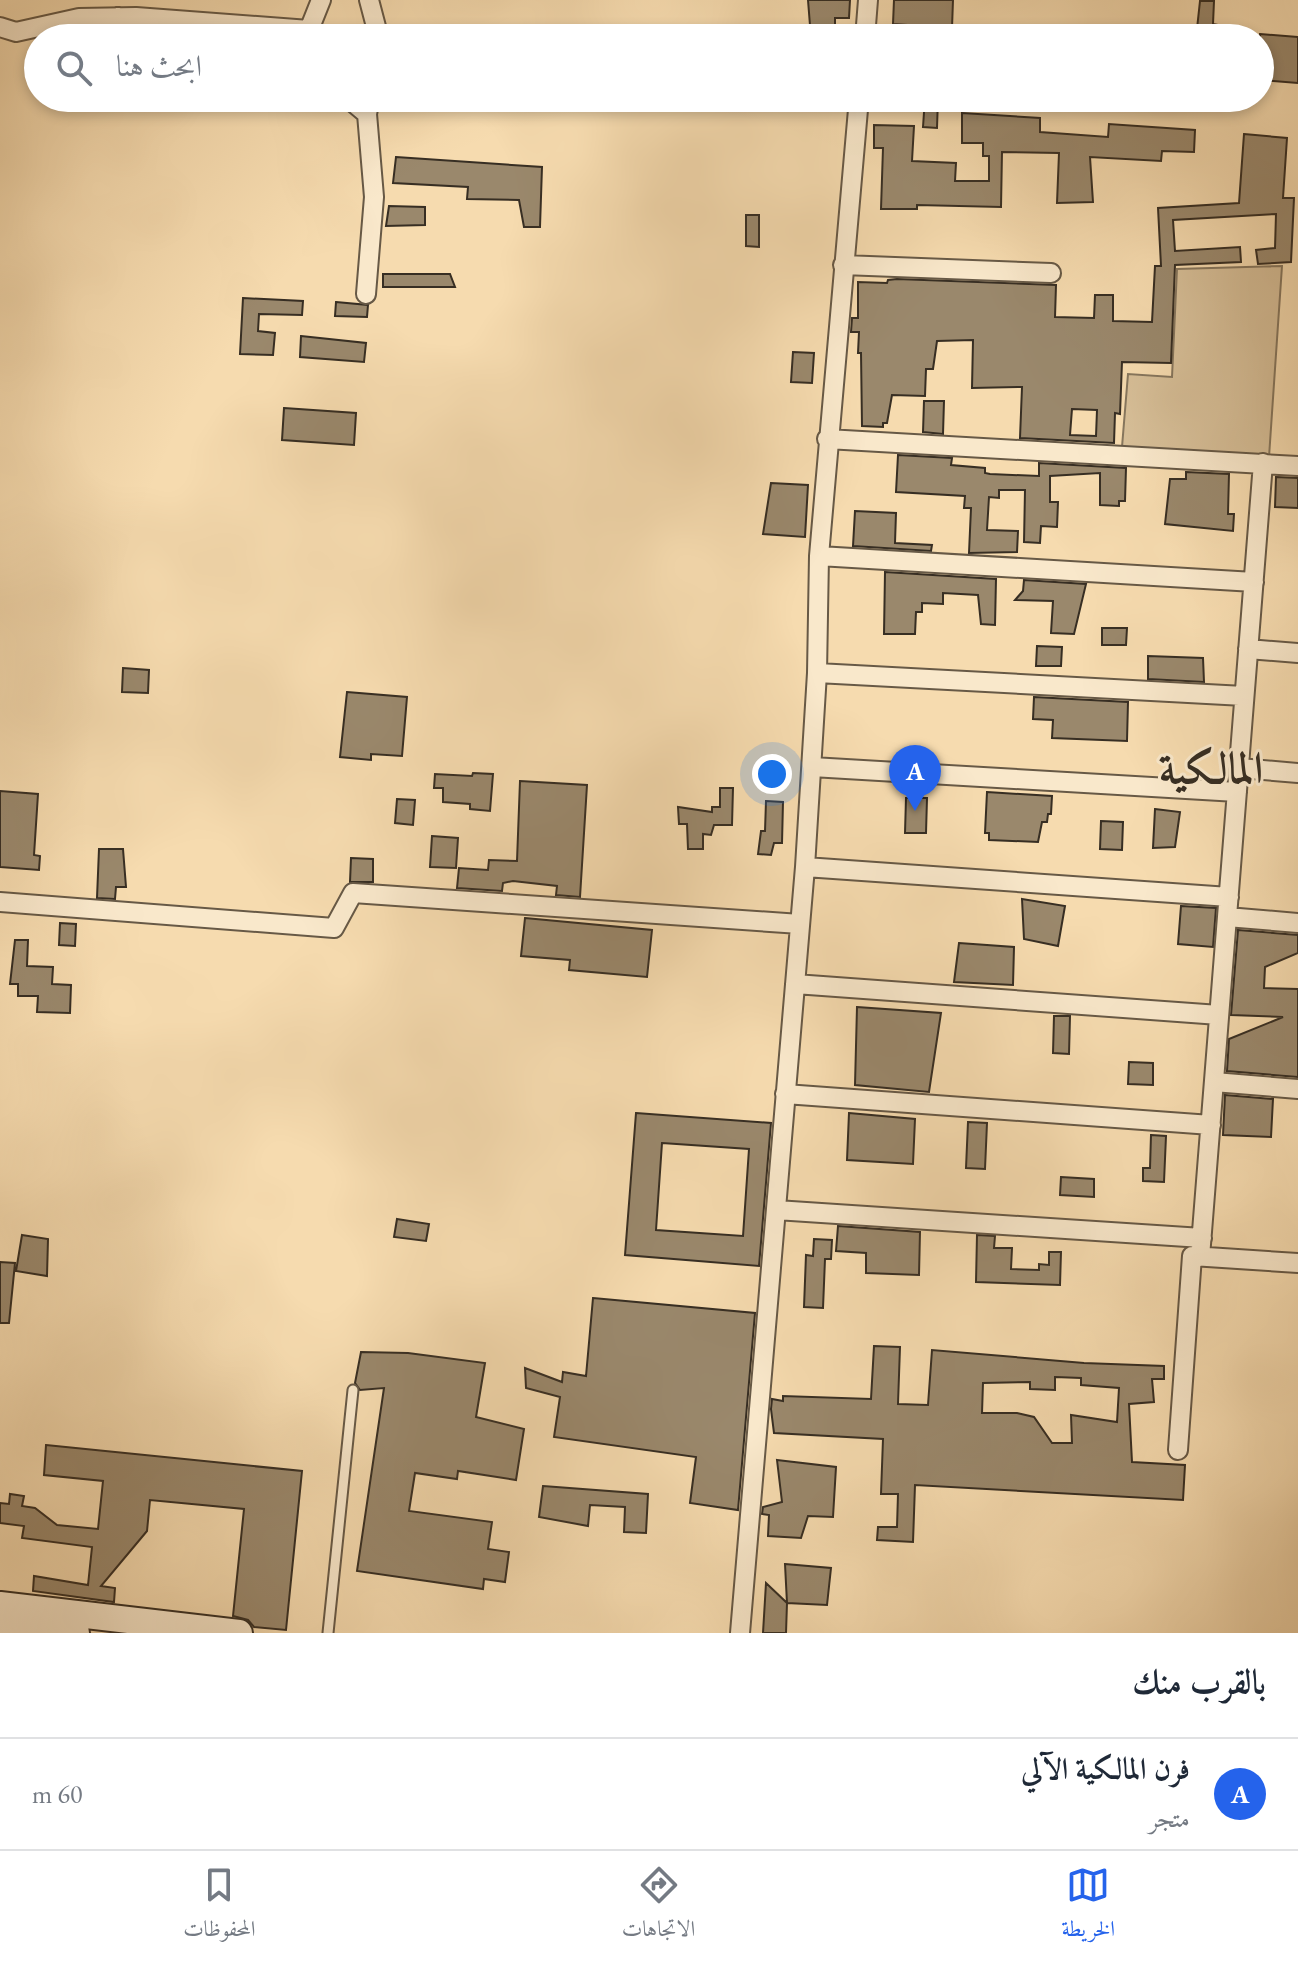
<!DOCTYPE html>
<html lang="ar">
<meta charset="utf-8">
<style>
:root{--surface:#fff;--page:#f2f2f3;--text:#1f2937;--muted:#747a83;--line:#e0e1e3;--accent:#2563eb}
body{margin:0;font-family:"EB Garamond",Amiri,serif;background:var(--page);color:var(--text);direction:rtl}
.you{position:absolute;left:772px;top:774px;width:28px;height:28px;margin:-20px;border:6px solid #fff;border-radius:50%;background:#1a73e8;box-shadow:0 0 0 12px #1a73e833}
.badge{display:grid;place-items:center;width:52px;height:52px;border-radius:50%;background:var(--accent);color:#fff;font-size:26px;font-weight:700}
.pin{position:absolute;translate:-50% -66px;filter:drop-shadow(0 2px 4px #0008)}
.pin::after{content:'';position:absolute;top:42px;width:28px;height:24px;background:inherit;clip-path:polygon(0 0,100% 0,50% 100%)}
.list{margin:0;padding:0;list-style:none}
h2{display:flex;justify-content:space-between;align-items:center;height:104px;margin:0;padding:0 32px;font-size:34px}
h2 small{font-size:26px;font-weight:400;color:var(--muted)}
.list li{display:grid;grid-template-columns:52px 1fr auto;gap:24px;align-items:center;box-sizing:border-box;height:112px;padding:0 32px;border-top:2px solid var(--line)}
.list b{display:block;font-size:30px;white-space:nowrap}
.list p{margin:0;font-size:26px;white-space:nowrap;color:var(--muted)}
.list em{font-size:26px;font-style:normal;color:var(--muted)}
.icon{flex:none;width:44px;height:44px;fill:none;stroke:currentColor;stroke-width:2;stroke-linecap:round;stroke-linejoin:round}
.map{position:relative;flex:none;width:1298px;height:1633px;overflow:hidden;direction:ltr}
.search{position:absolute;background:var(--surface);box-shadow:0 4px 12px #0003;left:24px;right:24px;top:24px;height:88px;display:flex;align-items:center;gap:20px;box-sizing:border-box;padding:0 28px;border-radius:44px;color:var(--muted);font-size:30px}
.sheet{height:216px;background:var(--surface)}
nav{display:flex;justify-content:space-around;align-items:center;box-sizing:border-box;height:112px;border-top:2px solid var(--line);background:var(--surface);font-size:22px;color:var(--muted)}
nav a{display:grid;justify-items:center;gap:4px}
nav .on{color:var(--accent)}
.map>svg:first-child{display:block}
.green{fill:#d6be97;stroke:#86765d;stroke-width:2}
.building{fill:#9a886c;stroke:#372e23;stroke-width:2;fill-rule:evenodd}
.lines{fill:none;stroke-linecap:round;stroke-linejoin:round}
.service-casing{stroke:#675946;stroke-width:13}
.minor-casing{stroke:#675946;stroke-width:22}
.secondary-casing{stroke:#372e23;stroke-width:30}
.service{stroke:#f9e8cb;stroke-width:9}
.minor{stroke:#f9e8cb;stroke-width:18}
.secondary{stroke:#f9e8cb;stroke-width:26}
.labels{text-anchor:middle;stroke-width:6;stroke-linejoin:round;paint-order:stroke}
.district-label{font-size:44px;font-weight:bold;fill:#372e23;stroke:#f9e8cb}
</style>
<div class="map">
<svg width="1298" height="1633" viewBox="0 0 1298 1633">
<rect width="100%" height="100%" fill="#f6dbaf"/>
<filter id="stains"><feTurbulence type="fractalNoise" baseFrequency=".0025" numOctaves="4"/><feColorMatrix values="0 0 0 0 .2 0 0 0 0 .09 0 0 0 0 .02 0 0 0 .5 -.17"/></filter>
<radialGradient id="worn" r=".72"><stop offset=".6" stop-color="#630" stop-opacity="0"/><stop offset="1" stop-color="#630" stop-opacity=".3"/></radialGradient>
<path class="green" d="M1282,266L1269,457L1122,447L1128,374L1172,377L1177,269Z"/>
<path class="building" d="M808,0H850L849,18H835V38H811Z
M894,0H953L952,28L893,24Z
M1200,1H1214L1213,24L1253,32L1252,38H1196Z
M1260,34L1298,37V83L1260,80Z
M925,98H938L937,128L923,127Z
M962,113L1040,118V132L1108,137L1109,124L1195,130L1194,152L1162,151L1161,161L1090,157L1093,202L1057,203L1059,153L1002,152L1001,207L917,205V209H881L883,148H874V125L914,126L912,161L956,163L955,181H989V156H983V143H962Z
M1244,134L1287,138L1283,198H1294L1291,262L1258,264L1256,250L1275,248L1276,214L1173,220L1175,251L1240,247L1241,262L1175,265L1171,363L1122,362L1120,414L1115,413L1114,443L1020,438L1022,387L972,388L973,340L937,341L933,369H926L925,396L892,395L887,423H883V427L862,426L861,353H858L859,332H851L852,318H858V282L887,283L888,280L897,279L1056,285L1055,317L1094,318L1095,295H1113V321L1152,322L1155,266H1161L1158,208L1239,203ZM1072,409L1097,410L1096,436L1070,435Z
M396,157L542,167L540,227H524L519,200L467,199L468,187L393,183Z
M389,206L425,207V225L386,226Z
M746,215H759V247L746,246Z
M383,274H450L455,287H383Z
M243,298L303,301L302,315L259,314L258,331L275,333L273,355L240,354Z
M336,302L368,305L367,317L335,316Z
M301,336L366,343L364,362L300,357Z
M793,352L814,353L812,383L791,382Z
M924,401H944L943,434L923,432Z
M284,408L356,413L354,445L282,440Z
M898,455L952,458L951,465L985,468V473L990,474L1039,476V463L1126,468L1125,501H1119V506L1100,505V473L1050,476V502H1058L1057,527L1041,526L1040,543L1024,542L1025,490H999V498L989,497L987,530L1018,531L1017,552L969,553L971,508H964L965,496L896,492Z
M1186,472L1229,474L1228,514H1234L1233,531L1165,524L1170,479H1186Z
M1276,477L1298,478V508L1275,507Z
M771,483L808,485L805,537L763,534Z
M855,511L896,513L895,543L932,545L931,551L853,546Z
M885,572L996,579L995,625L981,624L978,595L943,593V604L922,603V612H916L915,634H884Z
M1024,580L1086,584L1074,634L1051,633L1053,601L1015,600L1023,591Z
M1102,628H1127L1126,645H1102Z
M1037,646L1062,647L1061,666H1036Z
M1148,656L1203,658L1204,682L1148,679Z
M123,668L149,670L148,693L122,692Z
M347,692L407,697L402,756L371,754V760L340,757Z
M1034,697L1128,702L1127,741L1052,738L1053,720L1033,719Z
M473,773L493,774L490,811L470,809V804L443,802V788H434L435,774L472,776Z
M520,781L587,785L580,897L556,895L557,886L513,881L503,883L502,891L457,888L459,868L488,870L489,860L517,861Z
M720,788H733L732,825H714L711,835L703,834V849H688L687,824H679L678,807L712,812V807H720Z
M0,791L38,794L34,855L40,856L39,870L0,867Z
M987,792L1052,796L1051,814H1048L1047,822H1042L1038,842L989,840V833H985Z
M906,798H927L926,833H905Z
M397,799L415,800L413,825L395,823Z
M766,801L783,802L782,843H774L771,855L758,854L761,831H765Z
M1155,809L1180,812L1175,847L1153,848Z
M1101,821L1123,822L1122,850L1100,849Z
M432,836L458,838L456,868L430,867Z
M99,849H123L126,887H116L115,899L97,898Z
M351,858L373,859V882H350Z
M1022,899L1065,906L1058,946L1024,939Z
M1181,906L1216,908L1213,947L1178,944Z
M525,918L652,930L647,977L569,970L570,960L521,956Z
M60,923L76,924L75,946L59,945Z
M1238,930L1298,935V953L1265,967L1264,988L1298,989V1077L1227,1071L1229,1039L1283,1017L1231,1015Z
M15,940H28L27,966L53,967L52,984L71,985L70,1013L37,1012L38,996H18V984H10Z
M959,943L1014,947L1013,985L954,982Z
M857,1007L941,1013L929,1092L855,1085Z
M1054,1016H1070L1069,1054L1053,1053Z
M1129,1062L1153,1063V1085L1128,1084Z
M1225,1095L1273,1099L1271,1137L1223,1135Z
M636,1113L771,1123L759,1266L625,1255ZM662,1143L749,1149L743,1236L656,1230Z
M849,1113L915,1119L913,1164L847,1160Z
M968,1122L987,1123L985,1169L966,1168Z
M1151,1135L1166,1136L1164,1182L1143,1181V1168H1150Z
M1061,1177L1094,1179V1197L1060,1195Z
M397,1219L429,1224L426,1241L394,1237Z
M838,1226L920,1232L919,1275L866,1273V1253L836,1251Z
M22,1235L48,1239L47,1276L16,1271Z
M977,1235L995,1236L994,1248H1012L1011,1269L1039,1270V1264L1049,1265V1252H1061L1060,1285L976,1282Z
M814,1239L832,1240L831,1259H825L823,1308L804,1307L806,1255L813,1256Z
M0,1262L15,1263L9,1323H0Z
M593,1298L755,1313L738,1510L690,1503L696,1457L554,1437L560,1397L526,1388L525,1368L562,1382L563,1372L586,1376Z
M874,1346L900,1347L898,1404L928,1405L932,1350L1084,1363L1164,1366V1379H1152L1154,1402L1129,1404L1132,1462L1185,1465L1183,1500L915,1485L913,1542L877,1540L878,1527H897L898,1494H881L883,1439L774,1433L771,1409L772,1399L783,1401V1396L871,1399ZM1055,1377L1081,1378V1385L1119,1388L1117,1422L1071,1415L1072,1443H1052L1034,1417L1017,1413H982L983,1383L1030,1382V1389L1055,1390Z
M361,1352L408,1353L485,1363L476,1417L524,1429L516,1480L458,1471L457,1479L415,1473L409,1511L492,1522L488,1549L509,1552L505,1582L484,1579L483,1589L357,1571L384,1388L360,1390L355,1383Z
M46,1445L302,1471L286,1630L254,1627L248,1620L233,1616L244,1509L150,1500L147,1531L101,1586L115,1588L114,1602L33,1591L34,1576L88,1585L92,1547L22,1538L24,1526L0,1523V1503L9,1504L10,1494L24,1496L22,1506L35,1508L57,1525L98,1529L103,1481L44,1475Z
M777,1460L836,1467L833,1517L808,1516L801,1538L768,1536L769,1515L762,1514L763,1507L782,1502Z
M543,1486L648,1494L646,1533L624,1532L625,1507L590,1505L588,1526L539,1517Z
M785,1564L831,1568L827,1605L787,1603Z
M766,1583L787,1603L786,1633H763Z"/>
<g class="lines">
<g class="service-casing">
<path id="service" d="M328,1633L353,1390"/>
</g>
<g class="minor-casing">
<path id="minor" d="M369,0L379,38
M118,17L146,38
M0,27L16,32L79,18L136,17L309,30L321,0
M865,38L868,0
M348,98L367,114
M843,265L1051,273
M366,294L374,197L367,114L370,98
M827,439L1298,466
M819,556L1254,582
M1248,649L1298,653
M817,673L1244,696
M812,767L1237,792
M1239,768L1298,773
M805,867L1229,897
M0,902L334,928L353,893L800,924
M1227,917L1298,923
M795,984L1219,1015
M1214,1082L1298,1089
M785,1094L1211,1125
M776,1210L1202,1238
M1200,1257L1263,463
M1178,1450L1192,1256L1298,1263
M740,1633L805,867L817,673L819,556L859,98"/>
</g>
<g class="secondary-casing">
<path id="secondary" d="M0,1605L239,1633
M0,1624L76,1633"/>
</g>
<use href="#service" class="service"/>
<use href="#minor" class="minor"/>
<use href="#secondary" class="secondary"/>
</g>
<g class="labels">
<g class="district-label">
<text x="1211" y="783">المالكية</text>
</g>
</g>
<rect width="100%" height="100%" filter="url(#stains)"/>
<rect width="100%" height="100%" fill="url(#worn)"/>
</svg>
<div class="you"></div>
<div class="pin badge" style="left:915px;top:811px">A</div>
<div class="search"><svg class="icon" aria-label="search" viewBox="0 0 24 24"><circle cx="10" cy="10" r="6"/><path d="M15 15l6 6"/></svg>ابحث هنا</div>
</div>
<section class="sheet">
<h2>بالقرب منك<small></small></h2>
<ul class="list">
<li><span class="badge">A</span><div><b>فرن المالكية الآلي</b><p>متجر</p></div><em>60 m</em></li>
</ul>
</section>
<nav>
<a class="on"><svg class="icon" aria-label="map" viewBox="0 0 24 24"><path d="M3 6l6-2 6 2 6-2v14l-6 2-6-2-6 2zM9 4v14M15 6v14"/></svg>الخريطة</a>
<a><svg class="icon" aria-label="directions" viewBox="0 0 24 24"><path d="M12 3l9 9-9 9-9-9zM9 14v-3h6M13 9l2 2-2 2"/></svg>الاتجاهات</a>
<a><svg class="icon" aria-label="saved" viewBox="0 0 24 24"><path d="M7 4h10v16l-5-4-5 4z"/></svg>المحفوظات</a>
</nav>
